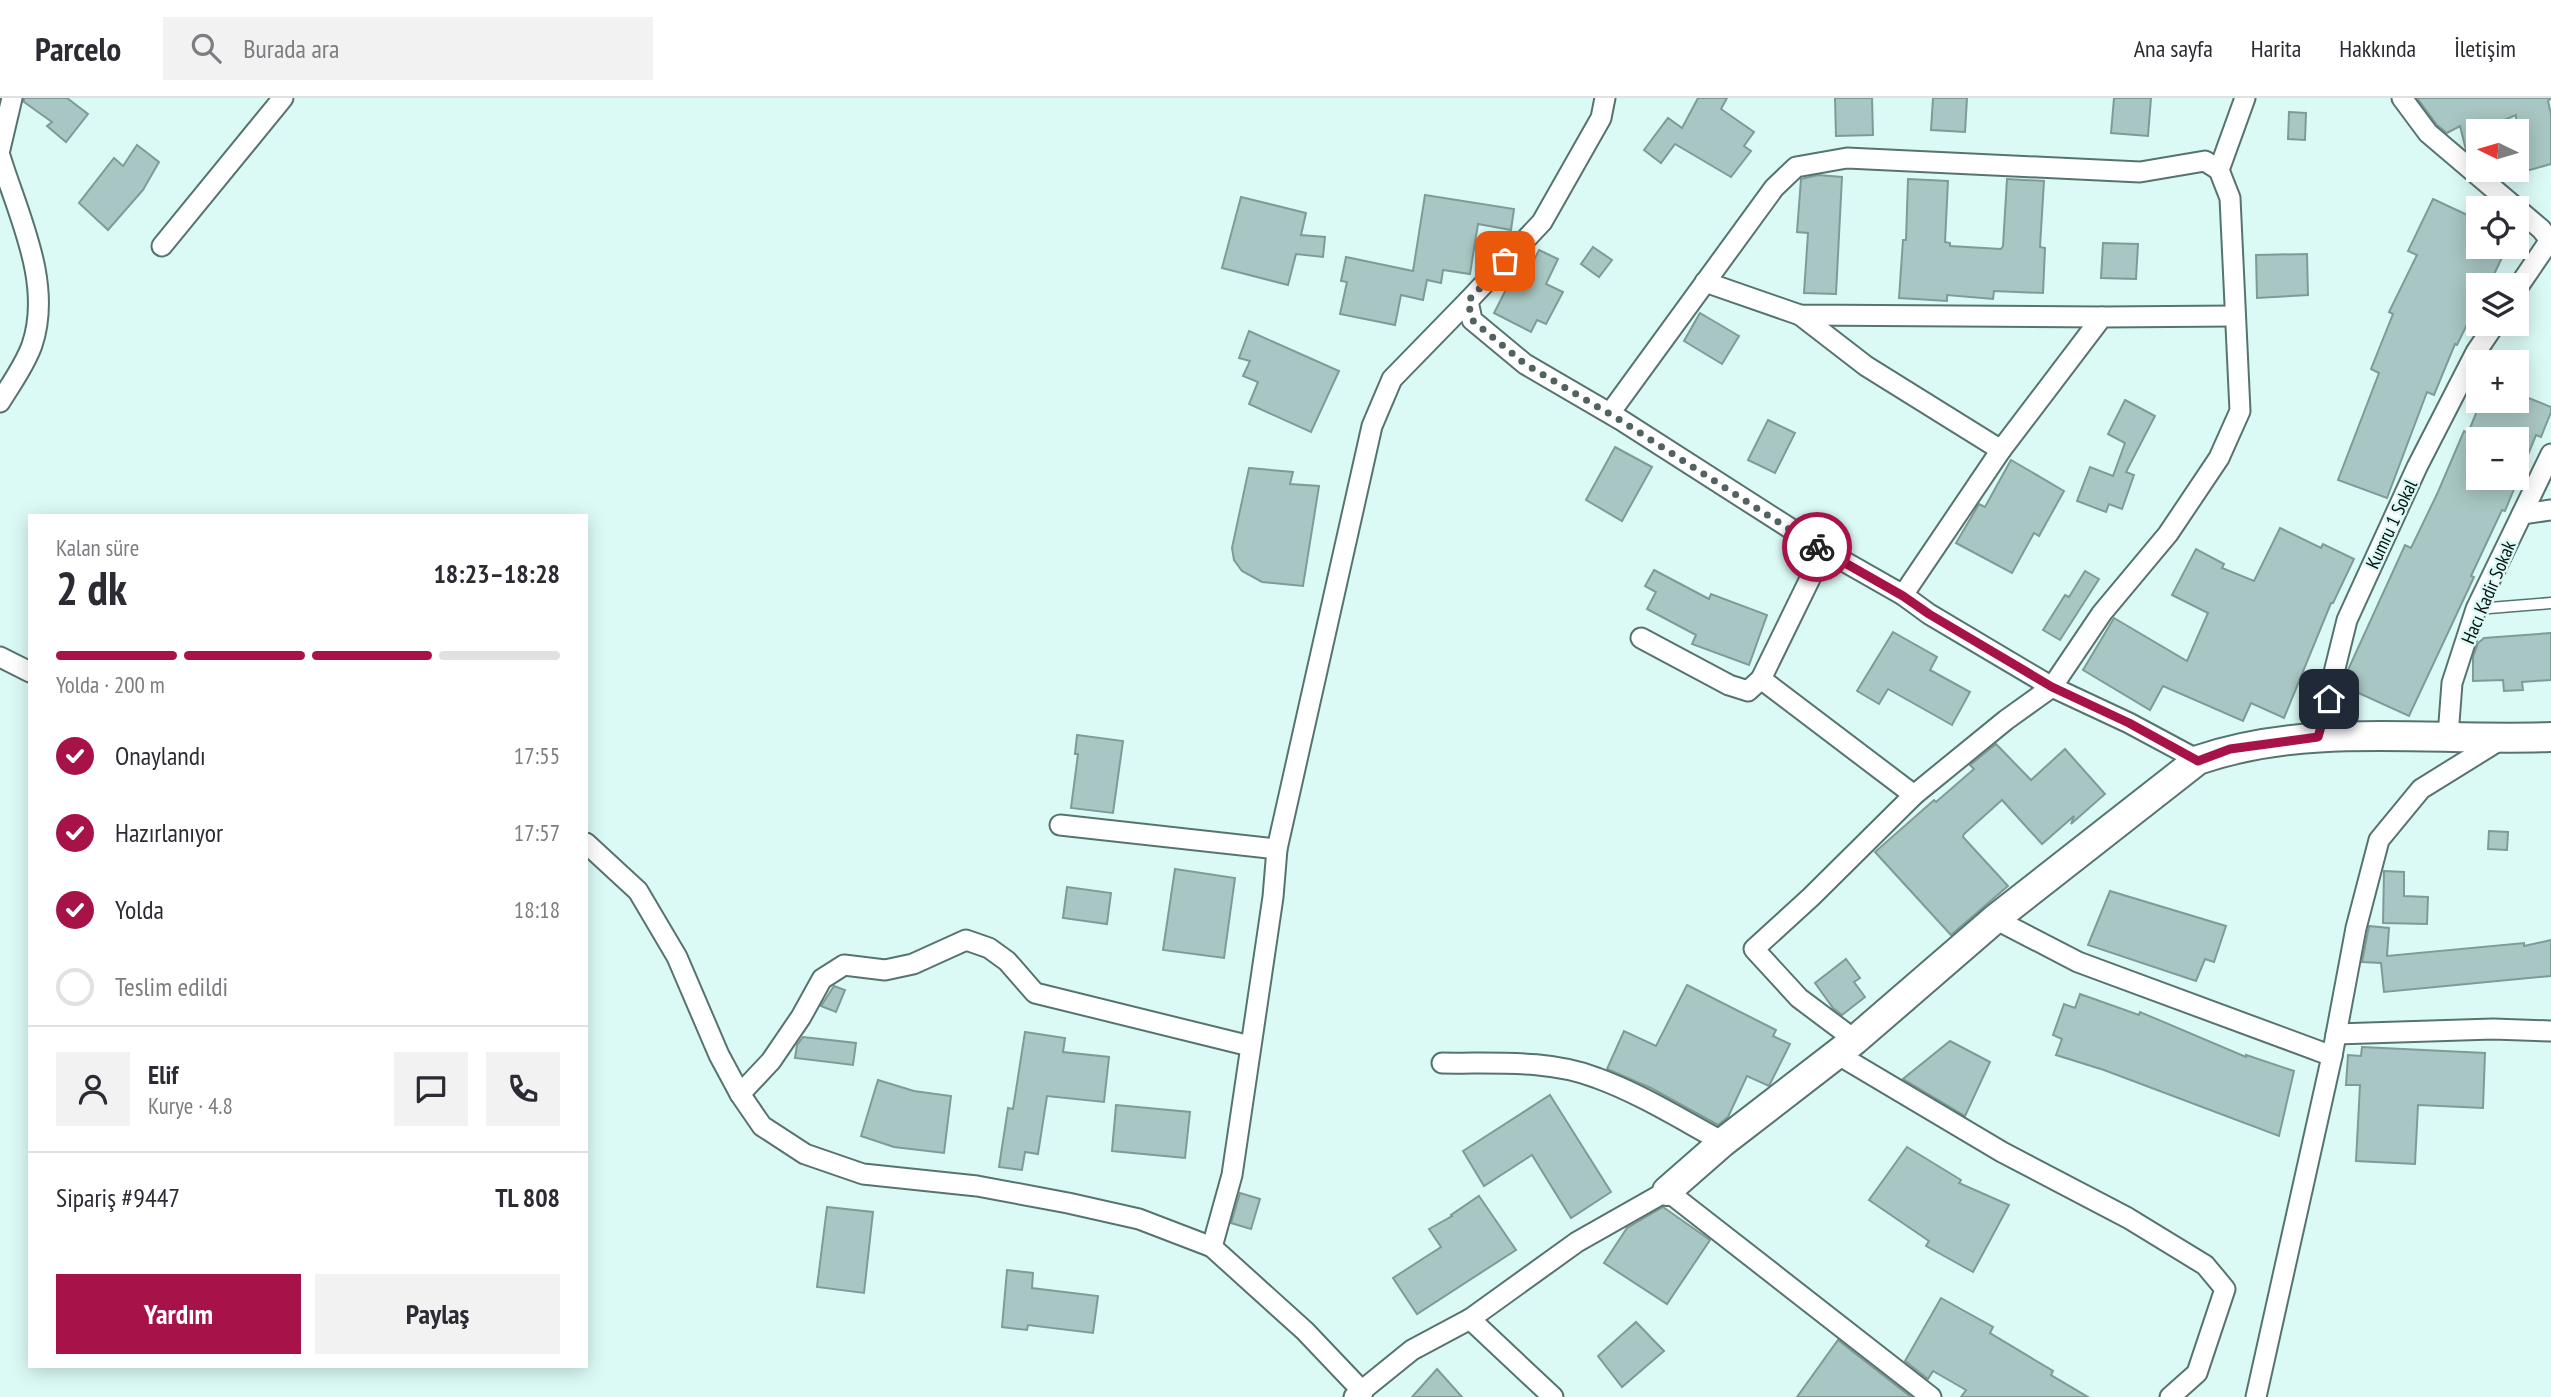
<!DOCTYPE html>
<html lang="tr">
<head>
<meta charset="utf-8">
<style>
	:root { --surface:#fff; --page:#f2f2f3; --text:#2b2b33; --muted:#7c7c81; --line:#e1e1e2; --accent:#a71349 }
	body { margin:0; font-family:"PT Sans Narrow",sans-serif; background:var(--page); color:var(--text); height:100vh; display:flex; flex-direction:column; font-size:26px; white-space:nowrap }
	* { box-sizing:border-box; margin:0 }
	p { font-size:23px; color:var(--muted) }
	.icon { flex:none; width:38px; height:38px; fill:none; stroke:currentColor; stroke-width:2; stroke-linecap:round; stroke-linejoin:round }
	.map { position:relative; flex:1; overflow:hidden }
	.drawer { position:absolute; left:28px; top:416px; width:560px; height:854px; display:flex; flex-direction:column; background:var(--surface); border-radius:0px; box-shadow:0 4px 18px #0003 }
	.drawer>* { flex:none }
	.needle { width:46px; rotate:275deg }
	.tools { position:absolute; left:2466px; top:21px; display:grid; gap:14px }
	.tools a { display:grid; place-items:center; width:63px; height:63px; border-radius:0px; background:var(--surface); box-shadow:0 4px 18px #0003; font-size:35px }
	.pin { position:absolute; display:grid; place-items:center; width:60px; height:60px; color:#fff; margin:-30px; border-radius:14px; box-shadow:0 4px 10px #0006 }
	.courier { position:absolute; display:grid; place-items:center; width:70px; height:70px; margin:-35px; border:5px solid #a71349; border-radius:50%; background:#fff; color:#222; box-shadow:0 2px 9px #0007 }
	.head em { font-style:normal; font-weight:800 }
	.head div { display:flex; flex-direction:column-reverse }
	.head { display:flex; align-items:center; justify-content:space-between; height:119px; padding:0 28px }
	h1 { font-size:46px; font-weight:800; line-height:52px }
	.bar { display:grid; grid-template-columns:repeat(4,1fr); gap:10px 7px; align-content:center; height:84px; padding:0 28px }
	.bar i { height:9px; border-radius:5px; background:var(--line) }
	.bar .on { background:var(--accent) }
	.bar p { grid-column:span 4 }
	.line { display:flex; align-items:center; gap:18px; padding:0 28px; border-top:2px solid var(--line) }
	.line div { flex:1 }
	.round { display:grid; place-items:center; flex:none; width:74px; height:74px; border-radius:0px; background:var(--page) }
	ol { padding:0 28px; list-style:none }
	li { display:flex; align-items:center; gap:21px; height:77px }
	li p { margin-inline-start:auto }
	li .icon { padding:7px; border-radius:50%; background:var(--accent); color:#fff; stroke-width:4 }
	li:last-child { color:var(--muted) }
	li i { width:38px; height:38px; border:4px solid var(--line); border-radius:50% }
	.button { display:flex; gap:14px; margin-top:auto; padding:14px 28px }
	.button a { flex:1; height:80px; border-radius:0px; background:var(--accent); color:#fff; font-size:28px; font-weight:800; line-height:80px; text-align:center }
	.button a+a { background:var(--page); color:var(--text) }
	header { display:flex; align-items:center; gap:42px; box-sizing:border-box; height:98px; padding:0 35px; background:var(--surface); border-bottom:2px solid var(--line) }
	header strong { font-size:33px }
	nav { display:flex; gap:38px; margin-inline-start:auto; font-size:24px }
	.search { width:490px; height:63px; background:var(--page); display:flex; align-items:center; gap:18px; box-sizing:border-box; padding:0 24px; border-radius:0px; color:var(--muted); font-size:26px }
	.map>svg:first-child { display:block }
</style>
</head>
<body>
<header>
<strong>Parcelo</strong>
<div class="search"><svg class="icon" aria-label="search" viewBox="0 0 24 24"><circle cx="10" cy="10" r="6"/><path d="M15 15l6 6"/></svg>Burada ara</div>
<nav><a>Ana sayfa</a><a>Harita</a><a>Hakkında</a><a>İletişim</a></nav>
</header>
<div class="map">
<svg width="2551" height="1299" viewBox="0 0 2551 1299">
	<rect width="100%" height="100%" fill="#dbfaf6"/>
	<!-- building -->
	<g fill="#a8c6c3" stroke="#7f9b98" stroke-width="2" fill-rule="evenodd">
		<polygon points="24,0 67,0 88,16 66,44 47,28 52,24 24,4"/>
		<polygon points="1698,0 1727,0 1721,11 1754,34 1744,48 1751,53 1731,79 1675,46 1661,65 1644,52 1668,20 1682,30"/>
		<polygon points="1835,0 1872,0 1873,37 1836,38"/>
		<polygon points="1933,0 1967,0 1965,34 1931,32"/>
		<polygon points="2114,0 2151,0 2148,38 2111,35"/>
		<polygon points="2417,0 2551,0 2548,3 2551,16 2551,66 2516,76 2516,17 2478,33 2478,61 2466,52 2460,28 2447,35 2437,27"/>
		<polygon points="2289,14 2306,15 2305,42 2288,41"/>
		<polygon points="137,47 159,64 143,92 108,132 79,105 114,60 123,68"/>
		<polygon points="1818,77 1842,79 1836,196 1804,195 1808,135 1797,134 1801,81"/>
		<polygon points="1908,81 1948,83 1945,144 1950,145 1950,148 2001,151 2003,148 2007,81 2044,83 2040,149 2045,150 2043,195 1994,193 1993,201 1947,197 1947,203 1899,200 1903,142 1906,142"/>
		<polygon points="1425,97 1514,111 1511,132 1478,126 1470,176 1443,172 1441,185 1427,182 1423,202 1401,197 1395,227 1340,216 1347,184 1341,183 1346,159 1413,173"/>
		<polygon points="1241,99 1306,115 1301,137 1325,139 1323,159 1296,156 1288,187 1222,170"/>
		<polygon points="2433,101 2478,122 2478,149 2507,149 2489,187 2478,187 2478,204 2457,247 2455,246 2434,297 2427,294 2387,400 2338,382 2379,275 2371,271 2393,216 2389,214 2417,157 2408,153"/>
		<polygon points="2103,145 2138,146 2136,181 2101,180"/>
		<polygon points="1593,149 1612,162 1599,179 1581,166"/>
		<polygon points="1539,152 1558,161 1546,186 1563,194 1546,226 1537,222 1531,234 1494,215 1517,170 1527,176"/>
		<polygon points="2307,156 2308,197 2257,200 2256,157"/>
		<polygon points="1700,215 1739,238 1722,266 1684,243"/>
		<polygon points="1249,233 1339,273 1311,334 1249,306 1258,284 1243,278 1250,263 1239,260"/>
		<path d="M 2516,295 L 2551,309 L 2551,314 L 2541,339 L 2536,337 L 2505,413 L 2502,412 L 2471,478 L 2474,479 L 2409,618 L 2343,588 L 2347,574 L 2405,447 L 2411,450 L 2438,394 L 2464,333 L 2468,335 L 2481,303 L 2516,303 ZM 2478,341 L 2516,341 L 2516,380 L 2478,380 Z"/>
		<polygon points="2125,302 2155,318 2126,374 2134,377 2122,411 2109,406 2106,414 2077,403 2090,369 2113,378 2125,345 2108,336"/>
		<polygon points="1768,322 1795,335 1775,375 1748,362"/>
		<polygon points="1615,349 1652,369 1622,423 1586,402"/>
		<polygon points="2011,362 2064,393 2039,438 2034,435 2012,475 1956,445 1979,406 1985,409"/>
		<polygon points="1249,370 1293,374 1290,386 1319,388 1303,488 1262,484 1242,473 1234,462 1232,450"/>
		<polygon points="2280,430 2321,450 2323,446 2354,461 2333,505 2331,505 2284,620 2251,605 2243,623 2163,588 2150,612 2083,572 2114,520 2187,563 2208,515 2172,497 2196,451 2224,466 2222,470 2254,483"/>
		<polygon points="1654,472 1709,501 1711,496 1767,517 1749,567 1692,546 1696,537 1647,511 1656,494 1645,488"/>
		<polygon points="2085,473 2099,481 2060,542 2043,532 2065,497 2069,499"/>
		<polygon points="1893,534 1937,559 1930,572 1970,594 1952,627 1888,591 1879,606 1857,593"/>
		<polygon points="2551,535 2551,582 2522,584 2523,592 2504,593 2503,582 2473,583 2473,559 2478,545 2484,540"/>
		<polygon points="1077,637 1123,643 1113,715 1071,710 1078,656 1075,656"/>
		<polygon points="1996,646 2031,682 2065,651 2105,696 2071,726 2074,718 2042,746 2002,702 1964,736 1963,739 2008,788 1951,837 1875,754 1934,702 1936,704 1974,671 1970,667"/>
		<polygon points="2489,733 2508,734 2507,752 2488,751"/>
		<polygon points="1175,771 1235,780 1224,860 1163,852"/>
		<polygon points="2384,773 2404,774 2404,798 2428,799 2427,826 2383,825"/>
		<polygon points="1067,789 1111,795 1107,826 1063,820"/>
		<polygon points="2110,793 2226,828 2214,864 2205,861 2196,883 2088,847"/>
		<polygon points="2369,828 2389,830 2387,858 2524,845 2524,848 2551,842 2551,878 2384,894 2381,865 2362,864"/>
		<polygon points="1846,861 1860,880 1854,884 1865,899 1842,917 1833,910 1815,885"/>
		<polygon points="1687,887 1776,932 1773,938 1790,946 1769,988 1747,978 1728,1019 1718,1027 1651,990 1607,971 1624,933 1656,948"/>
		<polygon points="834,888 845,892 836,914 821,908"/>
		<polygon points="2080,896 2139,917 2140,914 2246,959 2246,957 2294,973 2279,1038 2104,972 2056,957 2062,941 2053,937 2064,906 2075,910"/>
		<polygon points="1025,934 1065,940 1063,954 1109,959 1104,1004 1047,998 1038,1056 1025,1054 1022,1072 999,1069 1008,1010 1013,1011"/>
		<polygon points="803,939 856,945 853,967 795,960 797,947"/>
		<polygon points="1950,943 1990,964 1965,1018 1903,981"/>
		<polygon points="2362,949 2485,955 2483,1010 2418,1007 2415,1066 2356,1063 2360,987 2346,987 2348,957 2361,958"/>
		<polygon points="878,982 914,993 951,998 944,1055 894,1049 861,1038"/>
		<polygon points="1550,997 1611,1094 1571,1120 1532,1057 1484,1088 1463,1053"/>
		<polygon points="1116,1007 1190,1014 1185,1060 1112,1053"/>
		<polygon points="1907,1049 1961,1082 1959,1085 2009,1107 1973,1174 1926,1148 1929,1143 1869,1102"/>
		<polygon points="1240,1095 1260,1101 1251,1131 1231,1125"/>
		<polygon points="1479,1098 1516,1152 1417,1216 1393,1180 1441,1149 1429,1131 1452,1118 1451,1117"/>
		<polygon points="827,1109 873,1114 864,1195 817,1189"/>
		<polygon points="1663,1109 1710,1142 1667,1206 1604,1165 1627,1130"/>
		<polygon points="1007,1172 1033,1175 1032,1190 1098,1198 1093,1235 1028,1227 1027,1232 1002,1229"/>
		<polygon points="1941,1200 1993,1229 1990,1235 2053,1273 2051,1277 2088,1299 1961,1299 1966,1292 1933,1273 1928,1281 1905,1263"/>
		<polygon points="1636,1224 1664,1253 1622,1289 1598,1258"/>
		<polygon points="1838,1242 1911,1299 1797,1299"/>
		<polygon points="1437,1271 1462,1299 1412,1299"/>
	</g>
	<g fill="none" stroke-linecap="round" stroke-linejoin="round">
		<defs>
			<polyline id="lane" points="2477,511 2551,505"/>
			<g id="street">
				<polyline points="1605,0 1601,20 1542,124 1468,203 1472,222 1525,266 1621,322 1824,452 1903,497 1929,516 2052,589 2129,625 2198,662"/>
				<polyline points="2402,0 2428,35 2541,131 2550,142"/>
				<polyline points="0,51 12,0"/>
				<path d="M 0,58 C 18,117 53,185 32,247 C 25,267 11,286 0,304"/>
				<polyline points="2219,72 2245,0"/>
				<polyline points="162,148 283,0"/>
				<polyline points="1705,184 1800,217 2102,219"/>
				<polyline points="2516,192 2550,142"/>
				<polyline points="1800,217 1866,268 2001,352"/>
				<polyline points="1610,315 1774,90 1796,69 1847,60 2140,74 2205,63 2219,72 2230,100 2240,313 2219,360 2168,436 2102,515 2052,589 2006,622 1914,697 1811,799 1754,851 1799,900 1855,942"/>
				<polyline points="2522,416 2551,412"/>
				<polyline points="1903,497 2001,352 2102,219 2235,218"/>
				<polyline points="1641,540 1729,587 1748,593 1761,581 1824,452"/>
				<polyline points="0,559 30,574"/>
				<polyline points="1761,581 1914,697"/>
				<polyline points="2448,638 2452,585 2476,511 2551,356"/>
				<polyline points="2318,639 2347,522 2417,369 2476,254 2495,226"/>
				<polyline points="1060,727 1277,751"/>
				<polyline points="586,745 638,793 677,859 719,957 740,996 762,1028 805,1056 863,1076 977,1088 1068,1105 1139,1121 1212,1149 1305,1233 1363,1294"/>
				<polyline points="1995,821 2078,864 2332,958"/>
				<polyline points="2336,936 2493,931 2551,933"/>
				<polyline points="1837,956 2002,1054 2128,1120 2205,1167 2225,1191 2197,1275 2170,1299"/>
				<path d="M 1442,965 C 1493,966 1549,961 1597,980 C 1641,996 1682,1022 1723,1044"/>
				<polyline points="740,996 771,963 801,919 822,881 844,867 885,872 913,866 966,842 989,850 1007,863 1035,895 1250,948"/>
				<polyline points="1212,1149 1232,1077 1273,799 1277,751 1372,328 1392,281 1468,203"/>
				<polyline points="1470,1221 1553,1299"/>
				<polyline points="1354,1299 1412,1252 1470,1221 1577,1144 1667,1093 1931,1299"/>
				<polyline points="2256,1299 2332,958 2356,830 2379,742 2421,691 2500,642"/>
			</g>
			<path id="secondary" d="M 1667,1093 L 1723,1044 L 1855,942 L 1995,821 L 2198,662 C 2311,623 2434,644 2551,639"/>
		</defs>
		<!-- lane casing -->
		<use href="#lane" stroke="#577370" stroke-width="13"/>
		<!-- street casing -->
		<use href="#street" stroke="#577370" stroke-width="23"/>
		<!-- secondary casing -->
		<use href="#secondary" stroke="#577370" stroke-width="32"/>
		<!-- lane -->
		<use href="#lane" stroke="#fff" stroke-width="10"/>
		<!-- street -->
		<use href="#street" stroke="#fff" stroke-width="19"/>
		<!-- secondary -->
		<use href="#secondary" stroke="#fff" stroke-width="28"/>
	</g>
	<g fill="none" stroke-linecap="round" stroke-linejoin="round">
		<!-- done -->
		<polyline stroke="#516260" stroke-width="7" stroke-dasharray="0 12.6" points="1505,163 1468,203 1472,222 1525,266 1620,322 1817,449"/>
		<!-- route -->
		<polyline stroke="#a71349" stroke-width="9" points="1817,449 1903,498 1929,516 2052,589 2129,625 2198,663 2230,651 2318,639 2329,601"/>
	</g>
	<g text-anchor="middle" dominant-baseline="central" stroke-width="5" stroke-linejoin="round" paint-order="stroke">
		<!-- street labels -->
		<g font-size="19" fill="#06100f" stroke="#dbfaf6">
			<text transform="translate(2391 426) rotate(-65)">Kumru 1 Sokal</text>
			<text transform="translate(2488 494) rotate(-67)">Hacı Kadir Sokak</text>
		</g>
	</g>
</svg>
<div class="tools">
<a><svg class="needle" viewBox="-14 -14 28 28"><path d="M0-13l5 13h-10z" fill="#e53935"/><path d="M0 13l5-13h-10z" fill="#7c7c81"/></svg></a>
<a><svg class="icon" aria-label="locate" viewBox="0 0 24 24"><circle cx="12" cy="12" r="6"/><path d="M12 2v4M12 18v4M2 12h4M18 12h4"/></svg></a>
<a><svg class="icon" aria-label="layers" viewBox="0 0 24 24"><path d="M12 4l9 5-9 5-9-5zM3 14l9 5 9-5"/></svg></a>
<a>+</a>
<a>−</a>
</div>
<div class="pin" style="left:1505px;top:163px;background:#ea580c"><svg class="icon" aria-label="bag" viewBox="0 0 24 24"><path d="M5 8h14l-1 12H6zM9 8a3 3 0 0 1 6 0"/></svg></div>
<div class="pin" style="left:2329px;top:601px;background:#1f2937"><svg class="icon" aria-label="home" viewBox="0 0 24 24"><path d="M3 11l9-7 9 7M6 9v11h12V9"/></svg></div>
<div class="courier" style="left:1817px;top:449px"><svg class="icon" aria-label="bike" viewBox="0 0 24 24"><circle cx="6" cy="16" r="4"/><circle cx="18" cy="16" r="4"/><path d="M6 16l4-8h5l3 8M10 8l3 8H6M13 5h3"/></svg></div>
<section class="drawer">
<div class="head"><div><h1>2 dk</h1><p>Kalan süre</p></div><em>18:23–18:28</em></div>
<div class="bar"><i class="on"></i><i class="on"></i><i class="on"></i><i></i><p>Yolda · 200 m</p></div>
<ol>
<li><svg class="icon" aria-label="check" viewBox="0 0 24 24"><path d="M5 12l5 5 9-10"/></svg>Onaylandı<p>17:55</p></li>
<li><svg class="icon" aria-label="check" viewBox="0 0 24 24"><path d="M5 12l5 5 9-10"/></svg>Hazırlanıyor<p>17:57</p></li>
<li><svg class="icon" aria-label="check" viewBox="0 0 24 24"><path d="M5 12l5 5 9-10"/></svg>Yolda<p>18:18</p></li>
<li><i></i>Teslim edildi</li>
</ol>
<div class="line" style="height:126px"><a class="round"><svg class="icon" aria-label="person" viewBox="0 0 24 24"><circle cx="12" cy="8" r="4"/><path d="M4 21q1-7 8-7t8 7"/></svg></a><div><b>Elif</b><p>Kurye · 4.8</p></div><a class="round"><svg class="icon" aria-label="chat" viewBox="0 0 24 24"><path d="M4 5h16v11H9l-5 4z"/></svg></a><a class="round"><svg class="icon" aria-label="phone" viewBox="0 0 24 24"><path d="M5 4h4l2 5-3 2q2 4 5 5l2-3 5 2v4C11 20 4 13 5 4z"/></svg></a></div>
<div class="line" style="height:91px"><div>Sipariş #9447</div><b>TL 808</b></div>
<div class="button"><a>Yardım</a><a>Paylaş</a></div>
</section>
</div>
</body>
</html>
